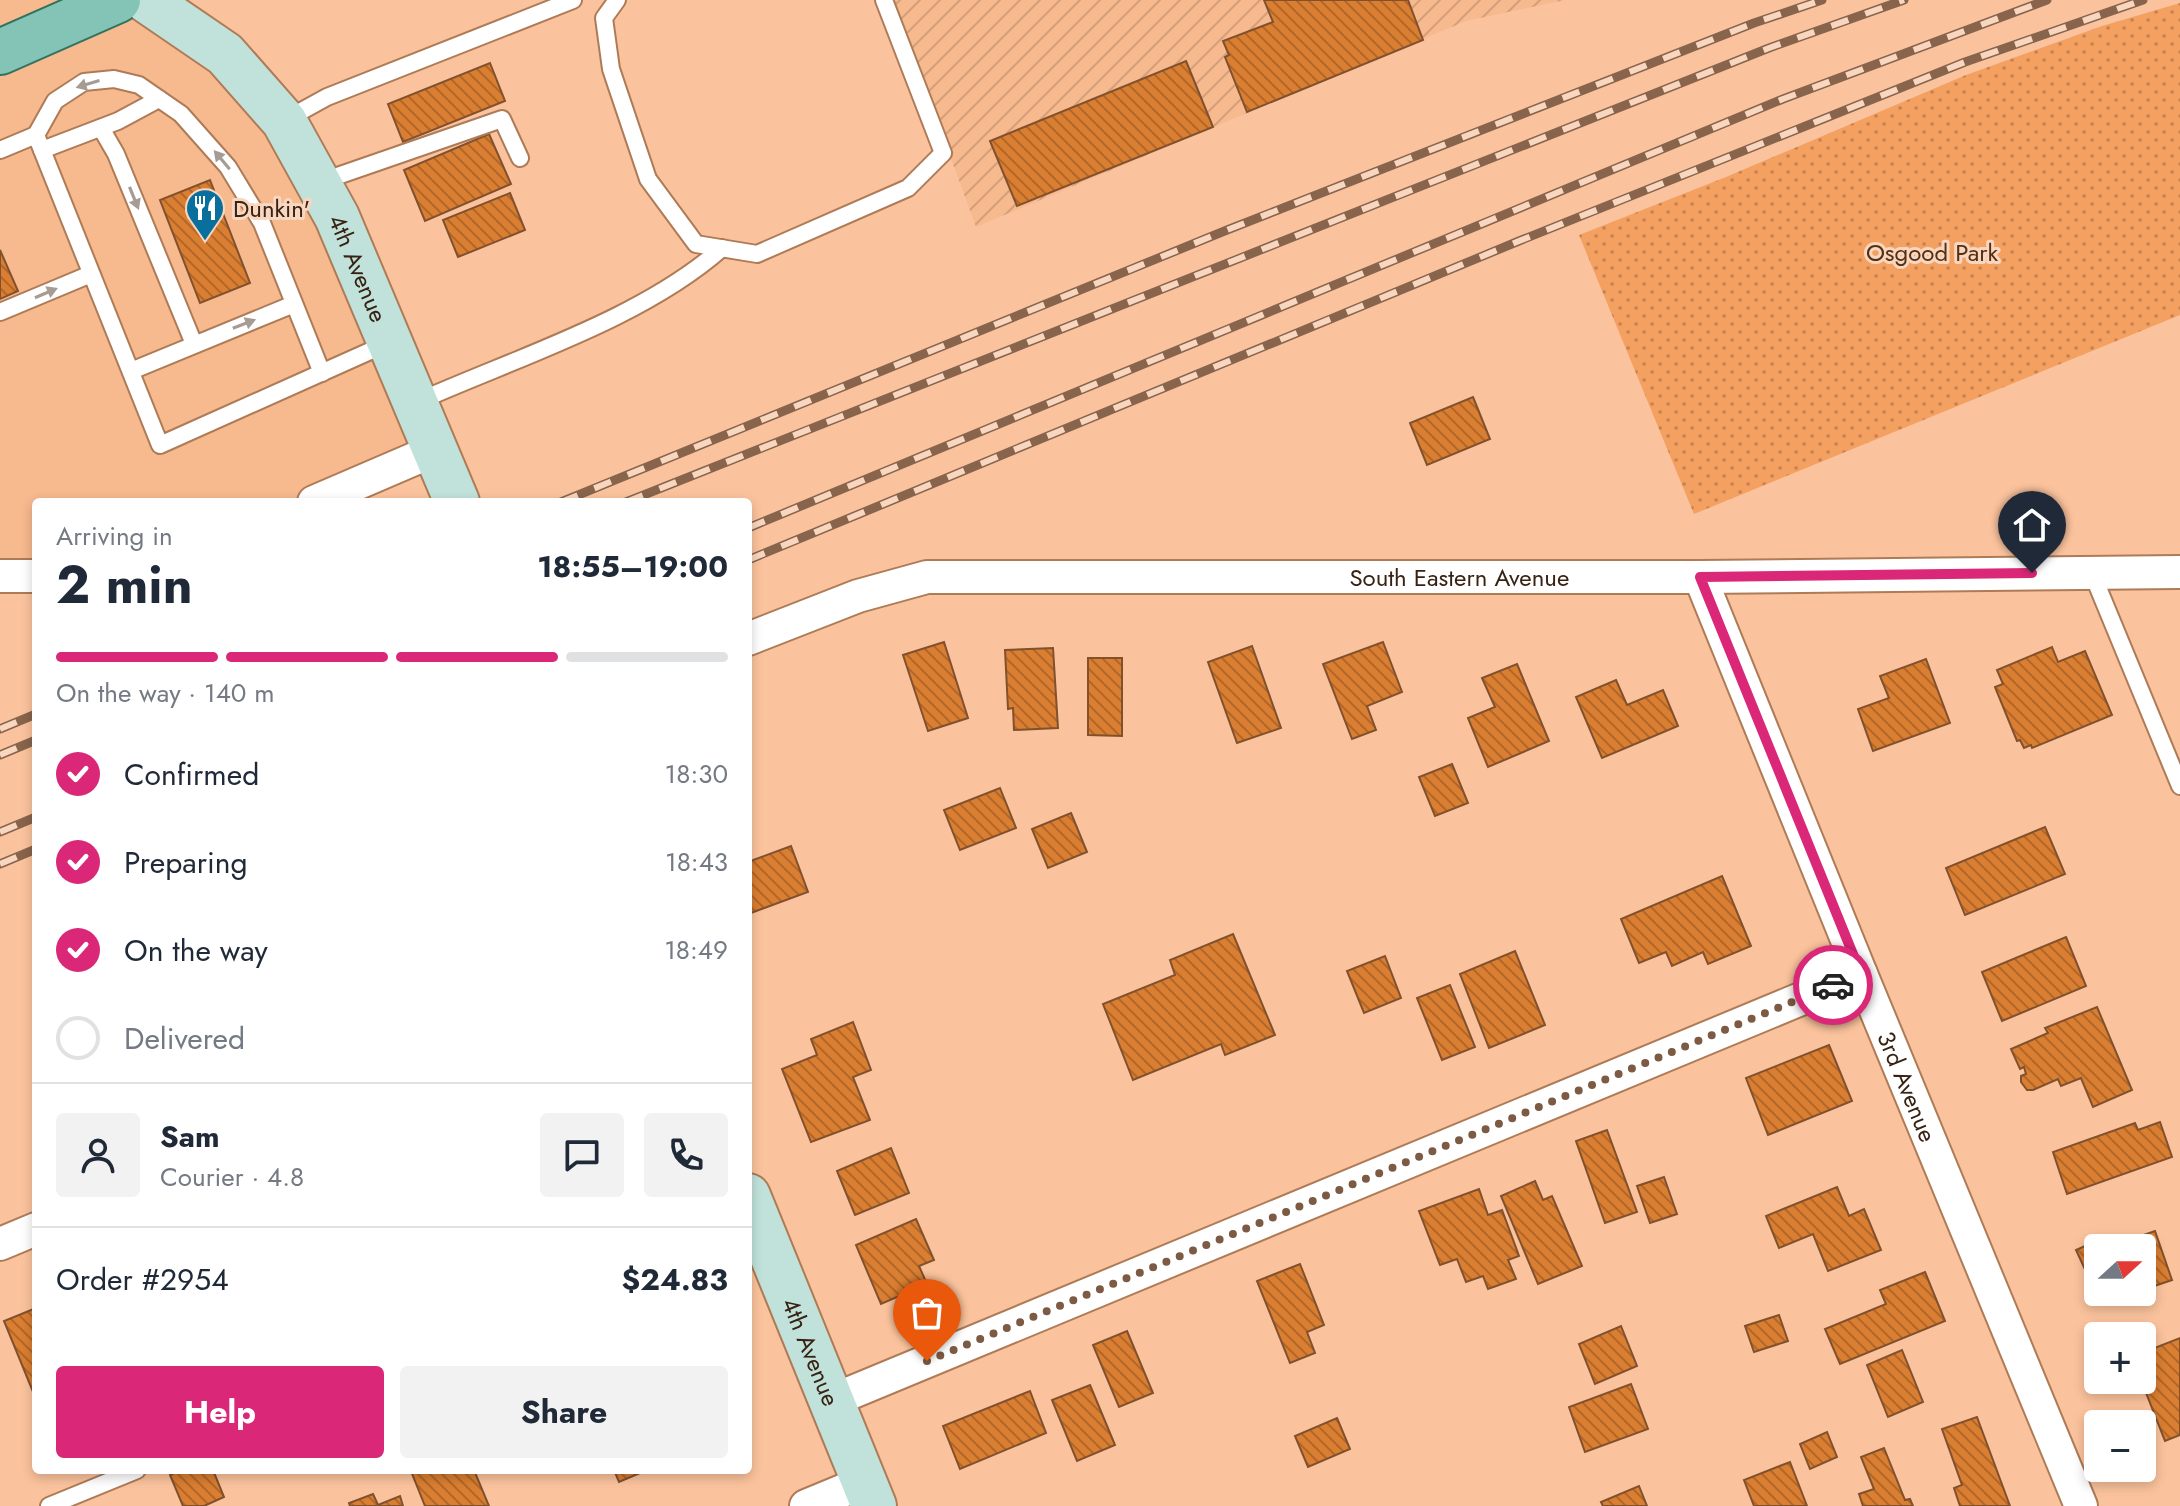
<!DOCTYPE html>
<html lang="en">
<head>
<meta charset="utf-8">
<style>
	:root { --surface:#fff; --page:#f2f2f3; --text:#1f2937; --muted:#747a83; --line:#e0e1e3; --accent:#db2777 }
	body { margin:0; font-family:Jost,sans-serif; background:var(--page); color:var(--text); height:100vh; display:flex; flex-direction:column; font-size:30px; white-space:nowrap }
	* { box-sizing:border-box; margin:0 }
	p { font-size:26px; color:var(--muted) }
	.icon { flex:none; width:44px; height:44px; fill:none; stroke:currentColor; stroke-width:2; stroke-linecap:round; stroke-linejoin:round }
	.map { position:relative; flex:1; overflow:hidden }
	.drawer { position:absolute; left:32px; top:498px; width:720px; height:976px; display:flex; flex-direction:column; background:var(--surface); border-radius:8px; box-shadow:0 4px 12px #0003 }
	.drawer>* { flex:none }
	.needle { width:52px; rotate:69deg }
	.buttons { position:absolute; left:2084px; top:1234px; display:grid; gap:16px }
	.buttons a { display:grid; place-items:center; width:72px; height:72px; border-radius:8px; background:var(--surface); box-shadow:0 4px 12px #0003; font-size:40px }
	.pin { position:absolute; display:grid; place-items:center; width:68px; height:68px; color:#fff; margin:-82px -34px; border-radius:50% 50% 50% 0; rotate:-45deg; box-shadow:0 0 8px #0007 }
	.pin .icon { rotate:45deg }
	.courier { position:absolute; display:grid; place-items:center; width:80px; height:80px; margin:-40px; border:6px solid #db2777; border-radius:50%; background:#fff; color:#222; box-shadow:0 2px 10px #0007 }
	.head em { font-style:normal; font-weight:700 }
	.head div { display:flex; flex-direction:column-reverse }
	.head { display:flex; align-items:center; justify-content:space-between; height:136px; padding:0 24px }
	h1 { font-size:52px; font-weight:700; line-height:60px }
	.bar { display:grid; grid-template-columns:repeat(4,1fr); gap:12px 8px; align-content:center; height:96px; padding:0 24px }
	.bar i { height:10px; border-radius:6px; background:var(--line) }
	.bar .selected { background:var(--accent) }
	.bar p { grid-column:span 4 }
	.line { display:flex; align-items:center; gap:20px; padding:0 24px; border-top:2px solid var(--line) }
	.line div { flex:1 }
	.round { display:grid; place-items:center; flex:none; width:84px; height:84px; border-radius:8px; background:var(--page) }
	ol { padding:0 24px; list-style:none }
	li { display:flex; align-items:center; gap:24px; height:88px }
	li p { margin-inline-start:auto }
	li .icon { padding:8px; border-radius:50%; background:var(--accent); color:#fff; stroke-width:4 }
	li:last-child { color:var(--muted) }
	li i { width:44px; height:44px; border:4px solid var(--line); border-radius:50% }
	.primary-button { display:flex; gap:16px; margin-top:auto; padding:16px 24px }
	.primary-button a { flex:1; height:92px; border-radius:8px; background:var(--accent); color:#fff; font-size:32px; font-weight:700; line-height:92px; text-align:center }
	.primary-button a+a { background:var(--page); color:var(--text) }
	.map>svg:first-child { display:block }
</style>
</head>
<body>
<div class="map">
<svg width="2180" height="1506" viewBox="0 0 2180 1506">
	<defs>
		<pattern id="industrial-furrows" width="10" height="10" patternUnits="userSpaceOnUse" patternTransform="scale(2)"><rect width="10" height="10" fill="#f7b98e"/><path d="M-1 1l2-2M0 10L10 0M9 11l2-2" fill="none" stroke="#d49f7a"/></pattern>
		<pattern id="park-dots" width="8" height="8" patternUnits="userSpaceOnUse" patternTransform="scale(2)"><rect width="8" height="8" fill="#f4a061"/><path d="M2 2h.1M6 6h.1" fill="none" stroke="#c6824f" stroke-width="1.8" stroke-linecap="round"/></pattern>
		<pattern id="building-back-hatch" width="6" height="6" patternUnits="userSpaceOnUse" patternTransform="scale(2)"><rect width="6" height="6" fill="#da7e31"/><path d="M-1 5l2 2M0 0l6 6M5-1l2 2" fill="none" stroke="#b26728"/></pattern>
	</defs>
	<rect width="100%" height="100%" fill="#fbc39d"/>
	<!-- built -->
	<polygon fill="#f7b98e" points="0,0 153,0 230,50 441,442 301,502 36,502 36,563 0,564"/>
	<!-- industrial -->
	<polygon fill="url(#industrial-furrows)" points="893,0 1565,0 1466,21 976,227"/>
	<!-- park -->
	<polygon fill="url(#park-dots)" points="2180,3 2180,315 1694,514 1579,235 1726,177 1966,75 2102,26"/>
	<!-- building -->
	<g fill="url(#building-back-hatch)" stroke="#81512e" stroke-width="2">
		<polygon points="1264,0 1408,0 1423,40 1247,112 1225,57 1229,55 1223,41 1273,22"/>
		<polygon points="1186,61 1213,127 1017,206 990,141"/>
		<polygon points="490,63 505,101 403,142 388,104"/>
		<polygon points="489,134 511,184 425,221 404,170"/>
		<polygon points="210,180 250,283 200,303 160,200"/>
		<polygon points="510,193 525,230 458,257 443,220"/>
		<polygon points="0,250 18,291 0,299"/>
		<polygon points="1473,397 1490,439 1427,465 1410,423"/>
		<polygon points="944,642 968,718 928,731 903,655"/>
		<polygon points="1383,642 1402,692 1367,706 1376,730 1352,739 1323,664"/>
		<polygon points="1252,646 1281,728 1237,743 1208,662"/>
		<polygon points="2052,647 2058,662 2085,651 2112,715 2032,748 2031,745 2024,748 2020,740 2017,741 1995,687 2003,684 1997,670"/>
		<polygon points="1053,648 1058,728 1014,730 1013,708 1008,709 1005,650"/>
		<polygon points="1088,658 1122,658 1122,736 1088,735"/>
		<polygon points="1926,659 1950,723 1873,751 1858,709 1889,698 1880,676"/>
		<polygon points="1517,664 1549,741 1488,767 1468,718 1495,707 1482,678"/>
		<polygon points="1616,680 1627,705 1663,690 1678,726 1602,758 1576,697"/>
		<polygon points="1452,764 1468,803 1435,816 1419,777"/>
		<polygon points="1000,788 1016,828 960,850 944,810"/>
		<polygon points="1071,813 1087,852 1048,868 1032,829"/>
		<polygon points="2045,827 2065,874 1965,915 1946,868"/>
		<polygon points="791,846 808,892 748,914 748,862"/>
		<polygon points="1722,876 1751,946 1708,964 1703,952 1672,966 1666,952 1639,963 1621,919"/>
		<polygon points="1233,934 1275,1035 1225,1055 1221,1044 1133,1080 1103,1004 1175,975 1170,960"/>
		<polygon points="2066,937 2086,986 2002,1021 1982,972"/>
		<polygon points="1515,951 1545,1025 1489,1048 1460,974"/>
		<polygon points="1385,956 1401,998 1364,1013 1347,971"/>
		<polygon points="1450,985 1475,1047 1442,1060 1417,998"/>
		<polygon points="2097,1007 2132,1090 2093,1107 2081,1078 2061,1086 2058,1079 2033,1090 2027,1090 2021,1082 2021,1076 2026,1074 2024,1067 2020,1069 2011,1049 2048,1033 2045,1028"/>
		<polygon points="853,1022 871,1070 853,1077 870,1120 811,1142 782,1069 817,1055 811,1039"/>
		<polygon points="1829,1045 1852,1101 1768,1135 1746,1078"/>
		<polygon points="2160,1122 2172,1157 2067,1194 2053,1152 2135,1123 2138,1130"/>
		<polygon points="1607,1130 1637,1212 1605,1223 1576,1141"/>
		<polygon points="891,1148 909,1193 855,1215 837,1171"/>
		<polygon points="1664,1177 1677,1214 1650,1223 1637,1186"/>
		<polygon points="1535,1181 1543,1200 1552,1196 1582,1266 1538,1284 1501,1196"/>
		<polygon points="1837,1187 1849,1216 1864,1209 1881,1250 1828,1271 1813,1234 1779,1248 1766,1216"/>
		<polygon points="1479,1189 1488,1215 1502,1210 1519,1256 1508,1260 1516,1279 1488,1289 1483,1276 1466,1282 1457,1259 1440,1265 1419,1211"/>
		<polygon points="916,1219 934,1260 919,1266 927,1284 881,1304 856,1245"/>
		<polygon points="2155,1231 2172,1280 2142,1290 2142,1248 2113,1248 2112,1246"/>
		<polygon points="2105,1237 2110,1248 2098,1248 2098,1274 2089,1278 2076,1250"/>
		<polygon points="1300,1264 1324,1325 1307,1332 1315,1353 1290,1363 1257,1281"/>
		<polygon points="1925,1272 1945,1321 1840,1364 1825,1329 1886,1304 1880,1290"/>
		<polygon points="2109,1292 2137,1292 2112,1301"/>
		<polygon points="36,1308 36,1399 4,1321"/>
		<polygon points="1779,1315 1788,1341 1754,1352 1745,1326"/>
		<polygon points="1621,1326 1637,1366 1595,1384 1579,1344"/>
		<polygon points="1127,1331 1153,1393 1119,1407 1093,1345"/>
		<polygon points="2180,1338 2180,1435 2165,1441 2141,1380 2142,1353"/>
		<polygon points="1902,1350 1923,1402 1888,1417 1867,1365"/>
		<polygon points="1631,1384 1648,1429 1585,1452 1569,1407"/>
		<polygon points="1090,1385 1115,1445 1077,1461 1052,1400"/>
		<polygon points="1030,1391 1046,1433 960,1469 943,1426"/>
		<polygon points="1977,1417 2010,1506 1960,1506 1954,1488 1962,1485 1942,1429"/>
		<polygon points="1337,1418 1350,1449 1308,1467 1295,1436"/>
		<polygon points="1827,1432 1837,1457 1810,1469 1800,1444"/>
		<polygon points="1884,1448 1905,1500 1910,1499 1913,1506 1863,1506 1859,1494 1874,1489 1861,1457"/>
		<polygon points="1790,1462 1807,1506 1754,1506 1744,1480"/>
		<polygon points="181,1470 213,1470 224,1497 204,1506 183,1506 170,1475"/>
		<polygon points="414,1470 474,1470 489,1506 425,1506 411,1471"/>
		<polygon points="614,1470 647,1470 619,1482"/>
		<polygon points="1639,1486 1647,1506 1603,1506 1601,1502"/>
		<polygon points="373,1494 378,1505 400,1496 403,1506 350,1506 349,1503"/>
	</g>
	<g fill="none" stroke-linecap="round" stroke-linejoin="round">
		<defs>
			<g id="lane">
				<polyline points="617,0 604,18 611,69 648,179 696,244 757,254 908,188 943,153 884,0"/>
				<polyline points="287,119 327,97 573,0"/>
				<polyline points="101,128 116,154 194,344"/>
				<polyline points="36,135 55,101 84,82 114,79 139,85 181,114 228,167 262,223 322,373"/>
				<polyline points="0,150 36,135 160,445 388,343"/>
				<polyline points="42,150 118,121 159,99"/>
				<polyline points="320,182 502,119 520,158"/>
				<polyline points="0,312 91,274"/>
				<polyline points="131,371 294,304"/>
				<path d="M 417,402 C 515,358 642,319 722,248"/>
				<polyline points="2092,573 2180,786"/>
				<polyline points="49,1506 137,1470"/>
			</g>
			<g id="street">
				<polyline points="314,502 435,450"/>
				<polyline points="0,576 36,576"/>
				<path id="s1" d="M 1700,577 L 1861,974 L 2081,1506"/>
				<path id="s2" d="M 748,639 L 858,596 L 927,577 L 1700,577 L 2180,572"/>
				<polyline points="0,1244 36,1229"/>
				<polyline points="831,1401 1861,974"/>
				<polyline points="806,1506 864,1482"/>
			</g>
			<g id="secondary">
				<path id="s3" d="M 146,0 L 225,54 L 284,121 L 337,217 L 457,502"/>
				<path id="s4" d="M 748,1196 L 874,1506"/>
			</g>
			<polyline id="primary" points="0,52 118,0"/>
		</defs>
		<!-- lane casing -->
		<use href="#lane" stroke="#ae7b57" stroke-width="20"/>
		<!-- street casing -->
		<use href="#street" stroke="#ae7b57" stroke-width="36"/>
		<!-- secondary casing -->
		<use href="#secondary" stroke="#ae7b57" stroke-width="48"/>
		<!-- primary casing -->
		<use href="#primary" stroke="#33725e" stroke-width="48"/>
		<!-- lane -->
		<use href="#lane" stroke="#fff" stroke-width="16"/>
		<!-- street -->
		<use href="#street" stroke="#fff" stroke-width="32"/>
		<!-- secondary -->
		<use href="#secondary" stroke="#c1e2db" stroke-width="44"/>
		<!-- primary -->
		<use href="#primary" stroke="#83c4b7" stroke-width="44"/>
		<defs>
			<g id="rail">
				<polyline points="561,502 1227,230 1754,23 1822,0"/>
				<polyline points="626,502 1769,48 1904,0"/>
				<polyline points="748,528 1783,99 2047,0"/>
				<polyline points="748,560 1519,241 1965,62 2143,0"/>
				<polyline points="0,729 36,714"/>
				<polyline points="0,755 36,740"/>
				<polyline points="0,832 36,817"/>
				<polyline points="0,864 36,849"/>
			</g>
		</defs>
		<!-- rail casing -->
		<use href="#rail" stroke="#88644c" stroke-width="9"/>
		<!-- rail -->
		<use href="#rail" stroke="#f8d6bf" stroke-width="6" stroke-dasharray="18" stroke-linecap="butt"/>
	</g>
	<!-- one-way arrows -->
	<defs><path id="oneway-solid" d="M-6-.8H1V-3.2L6.5 0L1 3.2V.8H-6Z" transform="scale(2)"/></defs>
	<g fill="#a59c95">
		<use href="#oneway-solid" transform="translate(88 84) rotate(163)"/>
		<use href="#oneway-solid" transform="translate(222 160) rotate(-130)"/>
		<use href="#oneway-solid" transform="translate(134 198) rotate(68)"/>
		<use href="#oneway-solid" transform="translate(46 293) rotate(-23)"/>
		<use href="#oneway-solid" transform="translate(244 324) rotate(-21)"/>
	</g>
	<g fill="none" stroke-linecap="round" stroke-linejoin="round">
		<!-- done -->
		<polyline stroke="#7c5a43" stroke-width="8" stroke-dasharray="0 14.4" points="927,1361 1833,985"/>
		<!-- route -->
		<polyline stroke="#db2777" stroke-width="10" points="1833,985 1861,974 1700,577 2032,573"/>
	</g>
	<!-- icons -->
	<defs>
		<symbol id="restaurant-pin" viewBox="-11 -11 22 30"><path d="M0 17L-7.5 6A9.5 9.5 0 1 1 7.5 6Z" fill="#096f9c" stroke="#f8d6bf"/><path d="M-5-6h1v4h1v-4h1v4h1v-4h1v5L-1.5 .5V6h-2V.5L-5-1ZM5-6V6H3V1.5H1.5Q1.5-4 5-6Z" fill="#fff"/></symbol>
	</defs>
	<g fill-rule="evenodd">
		<use href="#restaurant-pin" x="183" y="186" width="44" height="60"/>
	</g>
	<g text-anchor="middle" dominant-baseline="central" stroke-width="6" stroke-linejoin="round" paint-order="stroke">
		<!-- poi labels -->
		<g font-size="24" fill="#372213" stroke="#f8d6bf" text-anchor="start">
			<text x="233" y="208">Dunkin'</text>
		</g>
		<!-- park labels -->
		<g font-size="24" fill="#552f11" stroke="#f8d6bf">
			<text x="1932" y="252">Osgood Park</text>
		</g>
		<!-- street labels -->
		<g font-size="24" fill="#372213" stroke="#f8d6bf">
			<text stroke="none"><textPath href="#s3" startOffset="350">4th Avenue</textPath></text>
			<text stroke="none"><textPath href="#s2" startOffset="722">South Eastern Avenue</textPath></text>
			<text stroke="none"><textPath href="#s1" startOffset="550">3rd Avenue</textPath></text>
			<text stroke="none"><textPath href="#s4" startOffset="168">4th Avenue</textPath></text>
		</g>
	</g>
</svg>
<div class="buttons">
<a><svg class="needle" viewBox="-14 -14 28 28"><path d="M0-13l5 13h-10z" fill="#e53935"/><path d="M0 13l5-13h-10z" fill="#747a83"/></svg></a>
<a>+</a>
<a>−</a>
</div>
<div class="pin" style="left:927px;top:1361px;background:#ea580c"><svg class="icon" aria-label="bag" viewBox="0 0 24 24"><path d="M5 8h14l-1 12H6zM9 8a3 3 0 0 1 6 0"/></svg></div>
<div class="pin" style="left:2032px;top:573px;background:#1f2937"><svg class="icon" aria-label="home" viewBox="0 0 24 24"><path d="M3 11l9-7 9 7M6 9v11h12V9"/></svg></div>
<div class="courier" style="left:1833px;top:985px"><svg class="icon" aria-label="car" viewBox="0 0 24 24"><path d="M5 17H2v-5l4-1 3-4h7l3 4 3 1v5h-3M9 17h6M6 11h13"/><circle cx="7" cy="17" r="2"/><circle cx="17" cy="17" r="2"/></svg></div>
<section class="drawer">
<div class="head"><div><h1>2 min</h1><p>Arriving in</p></div><em>18:55–19:00</em></div>
<div class="bar"><i class="selected"></i><i class="selected"></i><i class="selected"></i><i></i><p>On the way · 140 m</p></div>
<ol>
<li><svg class="icon" aria-label="check" viewBox="0 0 24 24"><path d="M5 12l5 5 9-10"/></svg>Confirmed<p>18:30</p></li>
<li><svg class="icon" aria-label="check" viewBox="0 0 24 24"><path d="M5 12l5 5 9-10"/></svg>Preparing<p>18:43</p></li>
<li><svg class="icon" aria-label="check" viewBox="0 0 24 24"><path d="M5 12l5 5 9-10"/></svg>On the way<p>18:49</p></li>
<li><i></i>Delivered</li>
</ol>
<div class="line" style="height:144px"><a class="round"><svg class="icon" aria-label="person" viewBox="0 0 24 24"><circle cx="12" cy="8" r="4"/><path d="M4 21q1-7 8-7t8 7"/></svg></a><div><b>Sam</b><p>Courier · 4.8</p></div><a class="round"><svg class="icon" aria-label="chat" viewBox="0 0 24 24"><path d="M4 5h16v11H9l-5 4z"/></svg></a><a class="round"><svg class="icon" aria-label="phone" viewBox="0 0 24 24"><path d="M5 4h4l2 5-3 2q2 4 5 5l2-3 5 2v4C11 20 4 13 5 4z"/></svg></a></div>
<div class="line" style="height:104px"><div>Order #2954</div><b>$24.83</b></div>
<div class="primary-button"><a>Help</a><a>Share</a></div>
</section>
</div>
</body>
</html>
